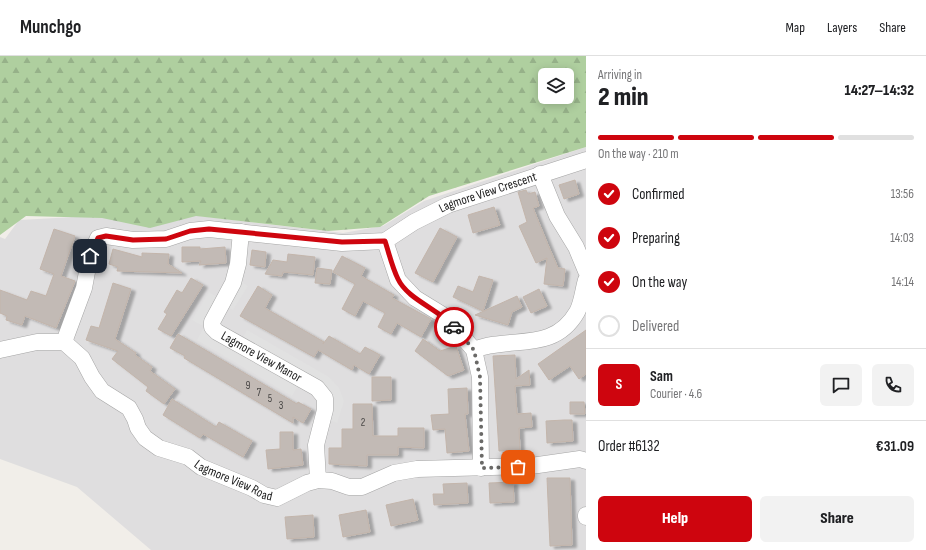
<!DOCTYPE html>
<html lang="en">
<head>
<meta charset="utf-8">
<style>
	:root { --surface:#fff; --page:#f2f2f2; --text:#202124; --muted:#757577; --line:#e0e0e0; --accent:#ce050e }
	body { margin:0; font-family:"Sofia Sans Condensed",sans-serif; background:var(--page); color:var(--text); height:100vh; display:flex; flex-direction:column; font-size:15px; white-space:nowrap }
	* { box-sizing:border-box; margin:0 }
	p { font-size:13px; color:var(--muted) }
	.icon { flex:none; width:22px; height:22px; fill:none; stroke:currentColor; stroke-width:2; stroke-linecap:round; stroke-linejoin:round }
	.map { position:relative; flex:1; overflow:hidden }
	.details { display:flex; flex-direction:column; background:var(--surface); width:340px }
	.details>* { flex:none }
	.buttons { position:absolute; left:538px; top:12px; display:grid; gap:8px }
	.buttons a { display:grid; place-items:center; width:36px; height:36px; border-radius:6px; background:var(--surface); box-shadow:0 2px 10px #0003; font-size:20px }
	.pin { position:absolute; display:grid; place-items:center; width:34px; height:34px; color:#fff; margin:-17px; border-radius:8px; box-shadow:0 2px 6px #0006 }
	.courier { position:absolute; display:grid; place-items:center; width:40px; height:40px; margin:-20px; border:3px solid #ce050e; border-radius:50%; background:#fff; color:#222; box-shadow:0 1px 5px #0007 }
	.head em { font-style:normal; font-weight:800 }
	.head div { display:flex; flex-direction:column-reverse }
	.head { display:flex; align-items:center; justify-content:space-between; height:68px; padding:0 12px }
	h1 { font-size:26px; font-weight:800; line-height:30px }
	.bar { display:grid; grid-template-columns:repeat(4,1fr); gap:6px 4px; align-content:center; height:48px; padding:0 12px }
	.bar i { height:5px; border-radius:3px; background:var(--line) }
	.bar .current { background:var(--accent) }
	.bar p { grid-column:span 4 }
	.line { display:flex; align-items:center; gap:10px; padding:0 12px; border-top:1px solid var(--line) }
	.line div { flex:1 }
	.round { display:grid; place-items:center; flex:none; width:42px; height:42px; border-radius:6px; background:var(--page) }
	ol { padding:0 12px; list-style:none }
	li { display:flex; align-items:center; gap:12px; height:44px }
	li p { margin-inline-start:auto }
	li .icon { padding:4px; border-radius:50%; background:var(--accent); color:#fff; stroke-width:4 }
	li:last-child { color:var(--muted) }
	li i { width:22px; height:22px; border:2px solid var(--line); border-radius:50% }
	.action { display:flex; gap:8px; margin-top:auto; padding:8px 12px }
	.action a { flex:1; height:46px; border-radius:6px; background:var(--accent); color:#fff; font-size:16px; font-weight:800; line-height:46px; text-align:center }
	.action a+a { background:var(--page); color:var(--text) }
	header { display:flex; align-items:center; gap:24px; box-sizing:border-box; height:56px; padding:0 20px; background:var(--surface); border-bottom:1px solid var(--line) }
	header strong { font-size:19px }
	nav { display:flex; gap:22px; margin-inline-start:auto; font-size:14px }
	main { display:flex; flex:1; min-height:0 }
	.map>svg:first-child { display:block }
</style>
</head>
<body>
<header>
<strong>Munchgo</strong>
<nav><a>Map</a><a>Layers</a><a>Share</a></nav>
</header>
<main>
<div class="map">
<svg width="586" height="494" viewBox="0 0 586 494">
	<defs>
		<pattern id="forest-firs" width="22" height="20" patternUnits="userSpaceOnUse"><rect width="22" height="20" fill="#afcf9f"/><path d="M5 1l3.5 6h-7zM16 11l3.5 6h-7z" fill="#96b189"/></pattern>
		<filter id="shadow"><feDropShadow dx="4.5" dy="2.5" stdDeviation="1" flood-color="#0004"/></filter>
	</defs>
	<rect width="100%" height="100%" fill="#f1eee9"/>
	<!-- residential -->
	<polygon fill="#dfdedf" points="586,91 586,494 151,494 77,431 0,403 0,181 5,183 19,164 166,156 343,177 383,170 424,145"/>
	<!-- forest -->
	<path fill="url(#forest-firs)" fill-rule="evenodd" d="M 0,0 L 586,0 L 586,91 L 429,140 L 380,171 L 328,175 L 196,160 L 150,172 L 102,162 L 26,160 L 0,179 ZM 545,19 L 567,19 L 567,41 L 545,41 Z"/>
	<!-- parking -->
	<g fill="#e1e1e1">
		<polygon points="234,221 248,230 233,254 222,248 212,266 201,269 192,264 209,236 223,245"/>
		<polygon points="212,271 239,289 247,274 329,321 339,332 344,345 337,367 323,361 325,353 302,323 292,340 197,284 203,273"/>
	</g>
	<!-- building -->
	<g fill="#c2bab5" stroke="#c3b5ab" filter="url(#shadow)">
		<polygon points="575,124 579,138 564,143 559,129"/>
		<polygon points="526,134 528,138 535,136 539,150 533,152 548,189 558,212 565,213 563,230 544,228 547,202 536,207 519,170 527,166 518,136"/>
		<polygon points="494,151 500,169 473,177 468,159"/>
		<polygon points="440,172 457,181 433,226 415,217"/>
		<polygon points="54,173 75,180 61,220 75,225 56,272 25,260 22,269 6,264 7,260 0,257 0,234 27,244 31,235 46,240 54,218 40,213"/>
		<polygon points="182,191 200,191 200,193 225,191 226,207 199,209 201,205 182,206"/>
		<polygon points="113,193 142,201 142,197 169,198 168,208 182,217 117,215 118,211 109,208"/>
		<polygon points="252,194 266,196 265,211 250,209"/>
		<polygon points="288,198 315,201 313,219 283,216 282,220 265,218 273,204 287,206"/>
		<polygon points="342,200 365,212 361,220 394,239 392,242 431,263 421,281 397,267 391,278 378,271 385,257 363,245 355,260 342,253 355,228 333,216"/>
		<polygon points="317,212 332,214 330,228 315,227"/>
		<polygon points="479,220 493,224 483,255 453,241 458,230 473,236"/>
		<polygon points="191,222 203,229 171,280 158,273 167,258 164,256 177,234 182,237"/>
		<polygon points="113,227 131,233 115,283 136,297 135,299 152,311 150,315 175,333 164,348 146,335 148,331 112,303 118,295 86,284 91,270 99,272"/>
		<polygon points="258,230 272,239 265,252 324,286 323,288 329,280 360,298 365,291 380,299 369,318 354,309 352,314 318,294 314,301 240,260"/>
		<polygon points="539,233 547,250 531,257 523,241"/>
		<polygon points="517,240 522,251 512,256 508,269 475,259"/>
		<polygon points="586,274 586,318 579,323 570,310 549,324 538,308"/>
		<polygon points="178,278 297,348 298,346 311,353 303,367 293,361 293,367 184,302 185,300 170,292"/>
		<polygon points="423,283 440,295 456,290 464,314 448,320 415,295"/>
		<polygon points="515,299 516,323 529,314 530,329 515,330 517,358 531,357 532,371 519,372 520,394 499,395 493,300"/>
		<polygon points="372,321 391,321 391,344 372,345"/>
		<polygon points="467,332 468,358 465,358 469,395 447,397 445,373 433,374 431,359 449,358 448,333"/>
		<polygon points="172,343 216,371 219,366 252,385 243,401 203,378 200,382 163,359"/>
		<polygon points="570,346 584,346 585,358 570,358"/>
		<polygon points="353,348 372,348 373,380 398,380 398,372 424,372 424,392 398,391 398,399 367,399 367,410 329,408 329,392 342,392 342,373 353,373"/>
		<polygon points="564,364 572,364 573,385 547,387 546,365"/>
		<polygon points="280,376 293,376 293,394 301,393 303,409 268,413 266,394 280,393"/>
		<polygon points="547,422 570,422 572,489 550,490"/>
		<polygon points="513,426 514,446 490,447 489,427"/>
		<polygon points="467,427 468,447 434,449 433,438 444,438 443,428"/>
		<polygon points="413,443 418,464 391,470 386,449"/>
		<polygon points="366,454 370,476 343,481 339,459"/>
		<polygon points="313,459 314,481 287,483 285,461"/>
	</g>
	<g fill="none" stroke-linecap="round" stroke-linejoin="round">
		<defs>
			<g id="minor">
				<polyline points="540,118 557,160 576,191 586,215"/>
				<path id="s1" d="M 241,176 L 238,208 L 233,227 L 212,266 L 212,271 L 217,276 L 317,332 L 325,342 L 325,354 L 316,389 L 318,424"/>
				<polyline points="385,185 398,224 415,242 446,261 474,294 480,321 481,412"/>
				<path id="s2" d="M 64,286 L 84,232 L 90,200 L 98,182 L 106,180 L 133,184 L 166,183 L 190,175 L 209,173 L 342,187 L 385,185 L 414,166 L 448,149 L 586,104"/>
				<path id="s3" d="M 0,294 L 37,286 L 64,286 L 82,302 L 92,321 L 102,335 L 129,352 L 135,363 L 138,372 L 145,382 L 159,392 L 188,401 L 201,411 L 252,432 L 264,439 L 277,442 L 307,427 L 318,424 L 332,425 L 349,431 L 362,431 L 394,417 L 417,413 L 531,410 L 580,403 L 586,405"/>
				<path d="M 474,294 C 510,279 553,298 577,256 C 582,247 583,234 586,224"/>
				<polyline points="586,459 586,461"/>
			</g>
		</defs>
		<!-- minor casing -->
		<use href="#minor" stroke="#a5a5a5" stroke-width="17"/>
		<!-- minor -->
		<use href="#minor" stroke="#fff" stroke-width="16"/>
	</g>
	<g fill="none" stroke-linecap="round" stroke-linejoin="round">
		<!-- done -->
		<polyline stroke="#6a6967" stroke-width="4" stroke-dasharray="0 7.2" points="454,271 474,294 480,321 482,412 518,411"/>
		<!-- route -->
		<path stroke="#ce050e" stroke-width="5" d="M 90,200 L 98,182 L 106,180 L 133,184 L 166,183 L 190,175 L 209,173 L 342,186 L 385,185 C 389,197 392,211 398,223 C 408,244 439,253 454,271"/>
	</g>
	<g text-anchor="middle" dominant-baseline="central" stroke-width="3" stroke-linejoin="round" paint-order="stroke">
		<!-- number labels -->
		<g font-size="11" fill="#494746">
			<text x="248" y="329">9</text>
			<text x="259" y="336">7</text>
			<text x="270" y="342">5</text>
			<text x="281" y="349">3</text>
			<text x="363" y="366">2</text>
		</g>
		<!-- street labels -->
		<g font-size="13" fill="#212121" stroke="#fff">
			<text stroke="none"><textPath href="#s2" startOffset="514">Lagmore View Crescent</textPath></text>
			<text stroke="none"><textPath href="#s1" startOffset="159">Lagmore View Manor</textPath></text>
			<text stroke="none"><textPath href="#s3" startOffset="293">Lagmore View Road</textPath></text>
		</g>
	</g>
</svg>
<div class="buttons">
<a><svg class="icon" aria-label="layers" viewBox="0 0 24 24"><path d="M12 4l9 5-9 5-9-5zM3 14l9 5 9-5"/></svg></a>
</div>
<div class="pin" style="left:518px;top:411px;background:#ea580c"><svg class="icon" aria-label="bag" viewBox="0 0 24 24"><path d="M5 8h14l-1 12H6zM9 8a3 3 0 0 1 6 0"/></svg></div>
<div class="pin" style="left:90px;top:200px;background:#1f2937"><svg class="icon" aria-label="home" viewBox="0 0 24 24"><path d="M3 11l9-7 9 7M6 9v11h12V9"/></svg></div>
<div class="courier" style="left:454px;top:271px"><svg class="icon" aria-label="car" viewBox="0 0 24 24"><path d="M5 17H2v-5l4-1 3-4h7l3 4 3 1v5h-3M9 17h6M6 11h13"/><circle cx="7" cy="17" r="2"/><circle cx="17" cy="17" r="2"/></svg></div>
</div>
<section class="details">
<div class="head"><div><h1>2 min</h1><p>Arriving in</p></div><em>14:27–14:32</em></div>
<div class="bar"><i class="current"></i><i class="current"></i><i class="current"></i><i></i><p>On the way · 210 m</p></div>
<ol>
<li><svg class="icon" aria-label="check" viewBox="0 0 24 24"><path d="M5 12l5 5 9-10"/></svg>Confirmed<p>13:56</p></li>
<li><svg class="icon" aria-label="check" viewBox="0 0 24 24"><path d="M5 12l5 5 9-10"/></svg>Preparing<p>14:03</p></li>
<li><svg class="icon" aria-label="check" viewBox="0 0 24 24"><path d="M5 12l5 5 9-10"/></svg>On the way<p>14:14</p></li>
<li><i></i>Delivered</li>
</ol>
<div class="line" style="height:72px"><b class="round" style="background:var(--accent);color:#fff">S</b><div><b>Sam</b><p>Courier · 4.6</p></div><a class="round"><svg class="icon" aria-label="chat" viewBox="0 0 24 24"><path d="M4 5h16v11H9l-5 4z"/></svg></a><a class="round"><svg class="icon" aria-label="phone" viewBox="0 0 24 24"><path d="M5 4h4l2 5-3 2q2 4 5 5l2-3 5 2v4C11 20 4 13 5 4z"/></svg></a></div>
<div class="line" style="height:52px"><div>Order #6132</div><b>€31.09</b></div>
<div class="action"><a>Help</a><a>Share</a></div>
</section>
</main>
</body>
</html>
